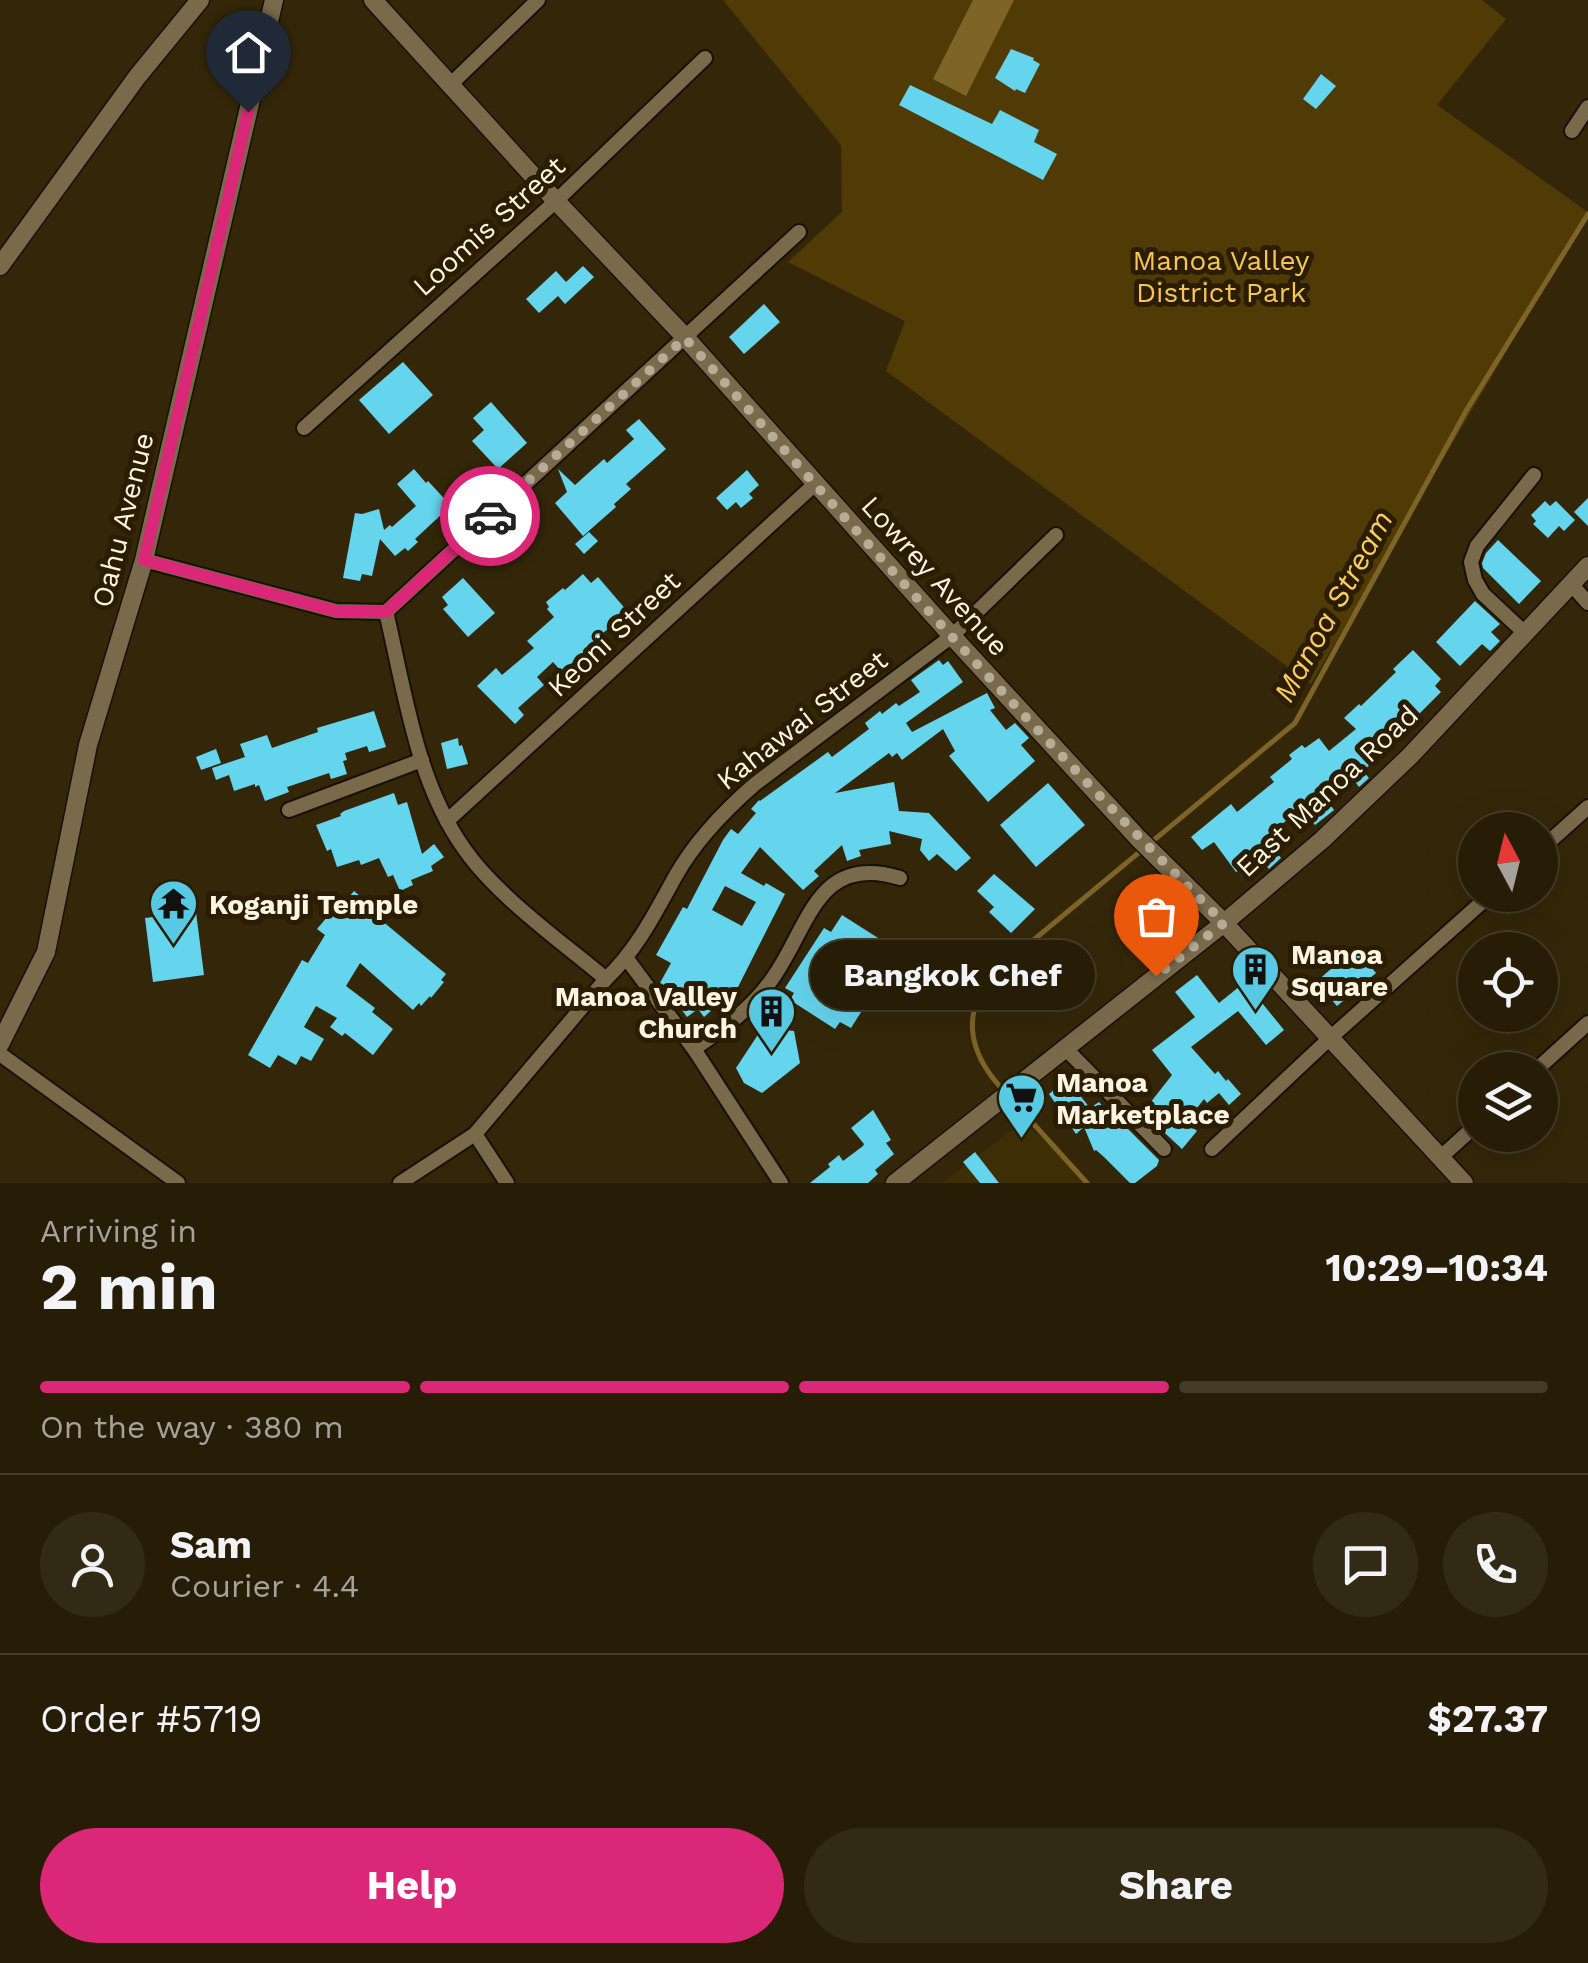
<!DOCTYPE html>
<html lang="en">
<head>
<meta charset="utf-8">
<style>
	:root { --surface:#271d07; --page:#332a15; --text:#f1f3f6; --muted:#a4a29b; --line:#433b28; --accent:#db2777 }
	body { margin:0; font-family:"Work Sans",sans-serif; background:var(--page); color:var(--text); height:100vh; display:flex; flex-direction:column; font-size:38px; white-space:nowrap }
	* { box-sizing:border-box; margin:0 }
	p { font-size:32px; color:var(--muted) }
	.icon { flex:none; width:55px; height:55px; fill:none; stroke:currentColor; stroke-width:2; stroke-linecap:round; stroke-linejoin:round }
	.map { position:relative; height:1183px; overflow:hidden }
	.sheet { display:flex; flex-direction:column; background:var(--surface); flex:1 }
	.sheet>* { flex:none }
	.needle { width:65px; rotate:353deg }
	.fabs { position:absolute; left:1458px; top:812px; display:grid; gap:20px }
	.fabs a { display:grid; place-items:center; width:100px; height:100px; border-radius:50%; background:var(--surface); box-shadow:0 10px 40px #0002,0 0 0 2px var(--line); font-size:50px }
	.pin { position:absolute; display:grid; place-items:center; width:85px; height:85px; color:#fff; margin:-102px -42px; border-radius:50% 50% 50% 0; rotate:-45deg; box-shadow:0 0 10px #0007 }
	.pin .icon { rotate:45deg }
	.courier { position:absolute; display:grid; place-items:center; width:100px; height:100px; margin:-50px; border:8px solid #db2777; border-radius:50%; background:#fff; color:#222; box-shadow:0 2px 12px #0007 }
	.bubble { position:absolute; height:70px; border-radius:35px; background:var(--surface); box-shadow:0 10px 40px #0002,0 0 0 2px var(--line); font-size:32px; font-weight:700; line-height:70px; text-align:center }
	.summary em { font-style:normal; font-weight:700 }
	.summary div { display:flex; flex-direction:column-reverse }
	.summary { display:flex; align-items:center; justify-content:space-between; height:170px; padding:0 40px }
	h1 { font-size:65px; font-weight:700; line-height:75px }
	.bar { display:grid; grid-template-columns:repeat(4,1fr); gap:15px 10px; align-content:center; height:120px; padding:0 40px }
	.bar i { height:12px; border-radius:8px; background:var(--line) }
	.bar .on { background:var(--accent) }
	.bar p { grid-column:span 4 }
	.line { display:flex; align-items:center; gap:25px; padding:0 40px; border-top:2px solid var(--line) }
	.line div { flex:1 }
	.round { display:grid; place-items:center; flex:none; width:105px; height:105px; border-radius:52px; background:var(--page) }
	.cta { display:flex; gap:20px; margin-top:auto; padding:20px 40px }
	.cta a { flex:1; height:115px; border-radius:60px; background:var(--accent); color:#fff; font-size:40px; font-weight:700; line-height:115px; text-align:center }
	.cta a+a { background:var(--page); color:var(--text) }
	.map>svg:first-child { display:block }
</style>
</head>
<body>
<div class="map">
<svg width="1588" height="1183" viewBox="0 0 1588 1183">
	<rect width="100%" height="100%" fill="#342709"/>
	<!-- built -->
	<polygon fill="#3e2e06" points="1022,1122 1066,1158 1087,1183 942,1183"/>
	<!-- green -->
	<polygon fill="#503b06" points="723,0 1482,0 1506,19 1437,105 1588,212 1311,684 886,371 905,321 788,262 842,212 841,145"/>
	<!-- water -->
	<polygon fill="#7f6427" points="973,0 1014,0 966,96 933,79"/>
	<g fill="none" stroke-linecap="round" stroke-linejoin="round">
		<!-- stream -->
		<g stroke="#7f6427" stroke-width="5">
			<path d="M 1004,1091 C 966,1051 959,1008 1001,967 L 1295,723 L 1466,411 L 1588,214"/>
			<polyline points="1011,1099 1087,1183"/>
		</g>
	</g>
	<!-- building -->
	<g fill="#65d5ee" fill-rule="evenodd">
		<polygon points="1011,49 1034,58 1033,60 1040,64 1025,93 1016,89 1015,91 995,78"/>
		<polygon points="1321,74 1336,86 1316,109 1303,99"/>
		<polygon points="910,85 992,124 1000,110 1039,130 1034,142 1057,154 1043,180 899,105"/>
		<polygon points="583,266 594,277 565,304 558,296 539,313 526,299 556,271 566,282"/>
		<polygon points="764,304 780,322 744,354 729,337"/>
		<polygon points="403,362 433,395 389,434 359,400"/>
		<polygon points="491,402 527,443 498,469 472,441 484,430 473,418"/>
		<polygon points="639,419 666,449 626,484 631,489 614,504 616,507 583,536 555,503 567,492 558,469 575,485 604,459 607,463 634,439 626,430"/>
		<polygon points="414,469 426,483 428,481 453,508 444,516 442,514 415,539 418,542 408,551 405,548 395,556 380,539 372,576 362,574 360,581 343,578 355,513 362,514 379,509 384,530 390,525 392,527 416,506 397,484"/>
		<polygon points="747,470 759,485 749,494 753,498 741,508 736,502 727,510 716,498"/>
		<polygon points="1588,498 1588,526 1574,512"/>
		<polygon points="1545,501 1550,506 1556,501 1575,520 1564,531 1559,526 1548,538 1533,524 1536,521 1531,515"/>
		<polygon points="589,532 598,541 584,554 575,544"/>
		<polygon points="1498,540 1541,581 1519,604 1483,568 1482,563 1486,553"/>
		<polygon points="583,574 591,583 598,577 628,612 603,633 606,637 594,647 592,645 562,672 553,662 537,677 544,685 518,708 524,715 515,724 477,686 496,668 502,675 534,648 527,641 554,617 547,609 549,607 546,602 563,588 565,590"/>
		<polygon points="463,578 495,613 468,637 443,609 448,605 442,597"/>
		<polygon points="1475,601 1500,624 1491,632 1500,641 1490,651 1482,644 1460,666 1436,642"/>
		<polygon points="1413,650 1441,679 1435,686 1441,692 1417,716 1419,719 1407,732 1400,725 1372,752 1377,758 1363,771 1369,778 1359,787 1353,779 1327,800 1334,810 1315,825 1307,815 1304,818 1298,811 1265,838 1281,858 1269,869 1264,863 1248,876 1246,873 1242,876 1238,871 1236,872 1214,842 1202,850 1191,837 1231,804 1237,812 1274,782 1270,777 1292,759 1289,755 1302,745 1305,748 1319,738 1329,751 1356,729 1344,718 1359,704 1361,706 1396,672 1393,669"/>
		<path d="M 939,660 L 943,665 L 948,661 L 963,682 L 906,723 L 912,732 L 987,693 L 995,708 L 990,710 L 1006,730 L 1015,723 L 1029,738 L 1021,745 L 1035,761 L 988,802 L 949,756 L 955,751 L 943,729 L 902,760 L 897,753 L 892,757 L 889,753 L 835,793 L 894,782 L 899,811 L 929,813 L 971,858 L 956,871 L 937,854 L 929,861 L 920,850 L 922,839 L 889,831 L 891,844 L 859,850 L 861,856 L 847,861 L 842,845 L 814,871 L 819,876 L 803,890 L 760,847 L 741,873 L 764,886 L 766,883 L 785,894 L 738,987 L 704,1017 L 698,1009 L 687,1017 L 676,1002 L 685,996 L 660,983 L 671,963 L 656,955 L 683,907 L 687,909 L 723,840 L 731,829 L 738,834 L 756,813 L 751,809 L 759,800 L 760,801 L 828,752 L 832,757 L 869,729 L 865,723 L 880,711 L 882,714 L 896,703 L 899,706 L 920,692 L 911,680 ZM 725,886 L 756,902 L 742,926 L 712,910 Z"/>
		<polygon points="374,711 386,747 369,752 367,746 345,753 347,760 343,761 347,774 331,779 329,773 287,787 289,792 265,801 259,785 255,787 255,784 234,791 229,775 216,780 212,768 245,757 240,744 267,735 272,748 318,732 317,728"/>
		<polygon points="458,738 459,746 462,745 468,764 447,769 441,743"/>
		<polygon points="216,749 221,763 201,770 196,757"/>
		<polygon points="1048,783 1085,825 1036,867 1000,825"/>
		<polygon points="394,793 398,805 407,802 422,854 434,844 444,857 431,866 433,871 411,880 413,885 400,891 393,875 388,877 379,858 361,865 359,860 337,867 331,849 327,851 316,825 341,816 340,814 344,811"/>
		<polygon points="994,874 1035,909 1011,933 989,912 994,907 977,891"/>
		<polygon points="354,891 372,906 369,910 446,974 441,980 444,982 431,998 430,996 421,1006 419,1003 413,1010 360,963 346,986 375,1008 372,1012 393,1029 373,1055 345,1033 342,1036 330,1027 337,1018 316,1006 304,1027 324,1039 311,1061 301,1056 296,1065 278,1055 270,1068 248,1055 302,960 308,963 325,935 317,929 345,896 348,898"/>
		<polygon points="196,912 204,975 153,982 145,918"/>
		<polygon points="842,915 886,943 888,945 886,948 897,955 851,1028 840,1022 835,1029 790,1000 794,993 785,988 824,928 831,932"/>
		<polygon points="1355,948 1376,973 1337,1006 1316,982"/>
		<polygon points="1197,975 1219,1003 1245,982 1284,1030 1266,1045 1238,1011 1191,1047 1215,1074 1218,1071 1226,1081 1228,1079 1241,1094 1229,1105 1219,1093 1207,1103 1204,1099 1186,1122 1197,1131 1182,1149 1152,1121 1155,1117 1153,1115 1158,1109 1150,1103 1172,1075 1152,1050 1195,1017 1175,992"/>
		<polygon points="763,1027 794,1031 800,1063 762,1093 744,1083 736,1068"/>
		<polygon points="1074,1073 1083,1081 1074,1088 1090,1108 1099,1102 1121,1127 1124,1125 1159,1160 1157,1166 1135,1183 1130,1183 1104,1157 1096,1150 1094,1151 1084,1127 1076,1134 1049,1094"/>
		<polygon points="873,1110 891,1140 886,1143 894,1154 875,1170 878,1174 868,1183 810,1183 830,1167 828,1164 839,1155 843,1161 863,1146 864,1144 851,1128"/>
		<polygon points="975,1152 999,1183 980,1183 963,1162"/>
	</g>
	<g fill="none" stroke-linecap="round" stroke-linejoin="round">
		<defs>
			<g id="minor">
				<polyline points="450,85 538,0"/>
				<polyline points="1572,131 1588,107"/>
				<polyline points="304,428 556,201 705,58"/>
				<polyline points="144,560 336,611 386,612 799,232"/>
				<polyline points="1571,584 1588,603"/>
				<path d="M 386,612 C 405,691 416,782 465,850 C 498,897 562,942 606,979"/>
				<polyline points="1525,633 1483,594 1475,580 1471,562 1477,546 1534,475"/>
				<polyline points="289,810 422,760"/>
				<polyline points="447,821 815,484"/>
				<polyline points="1540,850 1588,807"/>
				<polyline points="627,959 694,1049 781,1183"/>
				<polyline points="1065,1048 1164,1149"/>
				<path d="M 694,1049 C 722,1029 749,1011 770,982 C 809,930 815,852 900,878"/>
				<polyline points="0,1054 178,1183"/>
				<polyline points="1536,1070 1588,1023"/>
				<polyline points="475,1134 507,1183"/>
				<polyline points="1212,1149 1329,1039 1490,895"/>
				<polyline points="1440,1158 1475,1126"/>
				<path d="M 400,1183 L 475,1134 L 606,979 C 637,949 654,915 675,877 C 695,841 724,811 755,784 L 952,636 L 1056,535"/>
			</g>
			<g id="tertiary">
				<polyline points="373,0 556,201 685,337 952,636 1138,838 1224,923 1464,1183"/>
				<polyline points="0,266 137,77 200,0"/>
				<polyline points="0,1044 46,952 88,745 144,560 274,0"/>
				<polyline points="895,1183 1224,923 1322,840 1410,756 1588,566"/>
			</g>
		</defs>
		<!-- minor casing -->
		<use href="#minor" stroke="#1a1000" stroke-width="18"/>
		<!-- tertiary casing -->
		<use href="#tertiary" stroke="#1a1000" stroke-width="21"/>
		<!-- minor -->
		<use href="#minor" stroke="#796a4c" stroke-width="14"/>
		<!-- tertiary -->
		<use href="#tertiary" stroke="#796a4c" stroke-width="18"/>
	</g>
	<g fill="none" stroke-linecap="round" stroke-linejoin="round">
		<!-- done -->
		<path stroke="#b7ac97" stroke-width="10" stroke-dasharray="0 18" d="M 490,516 L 685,338 C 861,536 1036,736 1224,923 L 1156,976"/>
		<!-- route -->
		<polyline stroke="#db2777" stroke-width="12" points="248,112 144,560 336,611 386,612 490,516"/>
	</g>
	<!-- icons -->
	<defs>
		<symbol id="temple-pin" viewBox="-11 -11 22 30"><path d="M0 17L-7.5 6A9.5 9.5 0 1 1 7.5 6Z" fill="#57c9e2" stroke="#2a1d01"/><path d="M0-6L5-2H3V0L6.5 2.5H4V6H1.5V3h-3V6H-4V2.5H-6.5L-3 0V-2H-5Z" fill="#111"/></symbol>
		<symbol id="building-pin" viewBox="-11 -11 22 30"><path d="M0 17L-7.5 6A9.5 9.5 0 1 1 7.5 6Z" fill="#57c9e2" stroke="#2a1d01"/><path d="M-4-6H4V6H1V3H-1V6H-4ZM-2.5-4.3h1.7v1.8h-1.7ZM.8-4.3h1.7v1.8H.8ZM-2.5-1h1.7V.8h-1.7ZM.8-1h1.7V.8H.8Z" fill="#111"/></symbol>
		<symbol id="supermarket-pin" viewBox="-11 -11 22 30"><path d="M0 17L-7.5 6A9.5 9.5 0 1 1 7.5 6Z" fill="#57c9e2" stroke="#2a1d01"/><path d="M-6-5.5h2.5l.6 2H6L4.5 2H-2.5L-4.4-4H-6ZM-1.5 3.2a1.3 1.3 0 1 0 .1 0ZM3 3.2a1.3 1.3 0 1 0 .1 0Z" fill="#111"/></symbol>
	</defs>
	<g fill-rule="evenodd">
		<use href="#temple-pin" x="146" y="876" width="55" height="75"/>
		<use href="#building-pin" x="1228" y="942" width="55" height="75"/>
		<use href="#building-pin" x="744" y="984" width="55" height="75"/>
		<use href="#supermarket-pin" x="994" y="1070" width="55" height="75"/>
	</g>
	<g text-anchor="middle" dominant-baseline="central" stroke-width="10" stroke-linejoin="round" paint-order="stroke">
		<!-- street labels -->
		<g font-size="28" fill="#fdf4e3" stroke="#2a1d01">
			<text transform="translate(489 226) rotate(-42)">Loomis Street</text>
			<text transform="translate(123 520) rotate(-76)">Oahu Avenue</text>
			<text transform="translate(935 576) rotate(48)">Lowrey Avenue</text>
			<text transform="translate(614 634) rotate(-43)">Keoni Street</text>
			<text transform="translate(802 720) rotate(-38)">Kahawai Street</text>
			<text transform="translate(1327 791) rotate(-43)">East Manoa Road</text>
		</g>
		<!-- park labels -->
		<g font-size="28" fill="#f6c557" stroke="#2a1d01">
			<text x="1221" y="260">Manoa Valley<tspan x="1221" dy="32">District Park</tspan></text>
		</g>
		<!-- poi labels -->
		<g font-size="28" font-weight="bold" fill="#fdf4e3" stroke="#2a1d01" text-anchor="start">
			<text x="209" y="904">Koganji Temple</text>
			<text x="1291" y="954">Manoa<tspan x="1291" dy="32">Square</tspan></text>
			<text x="737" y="996" text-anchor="end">Manoa Valley<tspan x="737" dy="32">Church</tspan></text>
			<text x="1056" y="1082">Manoa<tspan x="1056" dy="32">Marketplace</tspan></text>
		</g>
		<!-- water labels -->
		<g font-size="30" font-style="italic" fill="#fdcc5f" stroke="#2a1d01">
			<text transform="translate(1333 606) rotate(-61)">Manoa Stream</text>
		</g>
	</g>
</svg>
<div class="fabs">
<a><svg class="needle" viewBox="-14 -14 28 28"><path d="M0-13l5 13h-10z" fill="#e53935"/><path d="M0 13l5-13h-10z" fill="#a4a29b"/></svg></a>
<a><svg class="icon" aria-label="locate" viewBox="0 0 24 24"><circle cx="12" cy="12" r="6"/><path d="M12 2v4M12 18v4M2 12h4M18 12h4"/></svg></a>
<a><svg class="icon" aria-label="layers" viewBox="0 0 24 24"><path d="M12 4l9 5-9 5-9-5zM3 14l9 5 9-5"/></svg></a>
</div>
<div class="pin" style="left:1156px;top:976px;background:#ea580c"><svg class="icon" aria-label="bag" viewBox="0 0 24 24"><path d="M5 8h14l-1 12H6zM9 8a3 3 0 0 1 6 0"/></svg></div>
<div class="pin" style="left:248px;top:112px;background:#1f2937"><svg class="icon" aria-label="home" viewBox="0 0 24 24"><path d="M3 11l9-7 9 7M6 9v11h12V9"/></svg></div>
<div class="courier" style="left:490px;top:516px"><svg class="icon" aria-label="car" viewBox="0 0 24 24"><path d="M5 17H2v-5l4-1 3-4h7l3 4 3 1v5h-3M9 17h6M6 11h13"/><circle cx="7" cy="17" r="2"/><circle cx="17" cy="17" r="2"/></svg></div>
<div class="bubble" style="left:810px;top:940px;width:285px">Bangkok Chef</div>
</div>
<section class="sheet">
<div class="summary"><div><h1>2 min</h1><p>Arriving in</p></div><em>10:29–10:34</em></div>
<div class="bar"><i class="on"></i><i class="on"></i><i class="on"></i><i></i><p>On the way · 380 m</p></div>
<div class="line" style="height:180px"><a class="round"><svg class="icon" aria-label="person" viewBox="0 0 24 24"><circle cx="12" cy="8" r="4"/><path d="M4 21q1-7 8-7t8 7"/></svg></a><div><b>Sam</b><p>Courier · 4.4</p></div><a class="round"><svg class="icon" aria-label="chat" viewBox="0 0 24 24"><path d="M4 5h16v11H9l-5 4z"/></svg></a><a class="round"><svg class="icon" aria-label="phone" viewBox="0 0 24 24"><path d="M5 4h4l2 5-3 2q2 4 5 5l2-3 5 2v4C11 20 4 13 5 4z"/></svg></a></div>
<div class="line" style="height:130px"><div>Order #5719</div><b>$27.37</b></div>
<div class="cta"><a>Help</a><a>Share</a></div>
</section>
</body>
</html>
